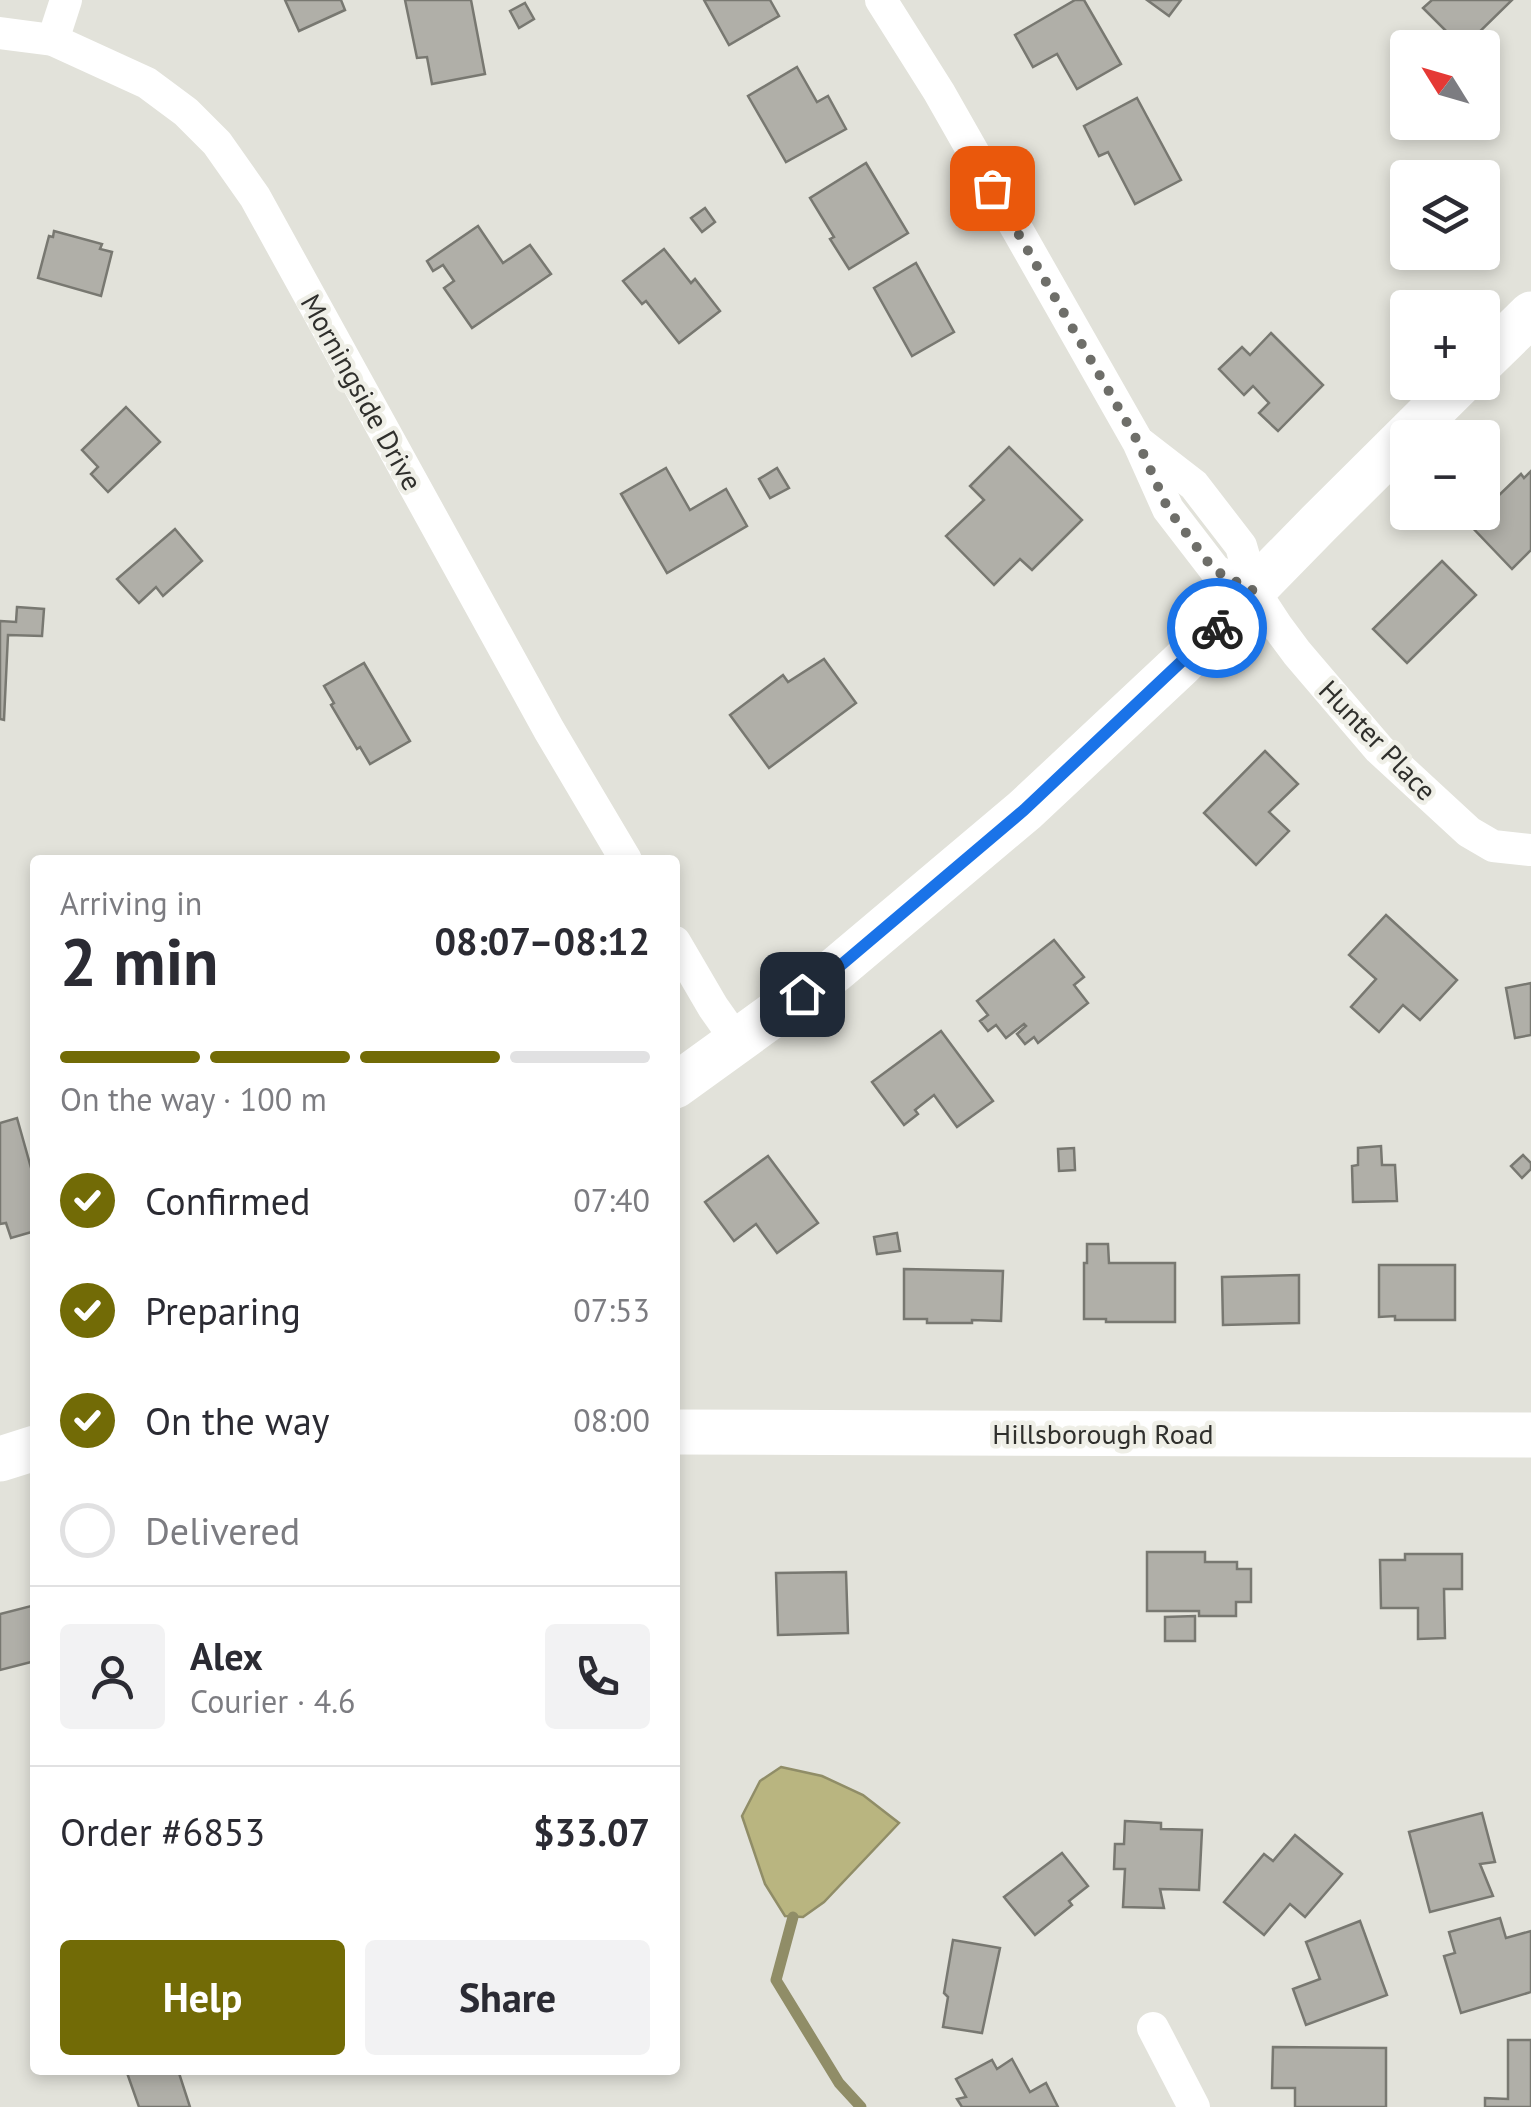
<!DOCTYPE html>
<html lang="en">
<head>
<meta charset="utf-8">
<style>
	:root { --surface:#fff; --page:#f2f2f3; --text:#2b2b33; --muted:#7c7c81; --line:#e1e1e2; --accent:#726b06 }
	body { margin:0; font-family:"PT Sans",sans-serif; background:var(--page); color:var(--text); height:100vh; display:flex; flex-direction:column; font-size:38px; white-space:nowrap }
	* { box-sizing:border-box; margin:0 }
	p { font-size:32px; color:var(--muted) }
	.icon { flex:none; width:55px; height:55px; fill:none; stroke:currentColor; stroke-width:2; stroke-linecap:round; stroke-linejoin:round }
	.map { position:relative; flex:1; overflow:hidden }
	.sheet { position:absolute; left:30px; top:855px; width:650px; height:1220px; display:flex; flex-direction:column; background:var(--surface); border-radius:10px; box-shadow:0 5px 15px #0003 }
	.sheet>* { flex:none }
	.needle { width:65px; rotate:307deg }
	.fabs { position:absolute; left:1390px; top:30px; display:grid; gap:20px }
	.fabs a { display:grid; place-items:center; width:110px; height:110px; border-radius:10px; background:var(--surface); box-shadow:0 5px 15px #0003; font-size:50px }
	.pin { position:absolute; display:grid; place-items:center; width:85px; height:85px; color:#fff; margin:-42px; border-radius:20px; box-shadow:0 5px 15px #0006 }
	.courier { position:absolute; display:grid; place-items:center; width:100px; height:100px; margin:-50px; border:8px solid #1a73e8; border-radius:50%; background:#fff; color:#222; box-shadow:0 2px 12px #0007 }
	.summary em { font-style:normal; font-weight:800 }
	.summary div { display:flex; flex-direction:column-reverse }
	.summary { display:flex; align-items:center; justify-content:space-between; height:170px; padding:0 30px }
	h1 { font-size:65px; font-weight:800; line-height:75px }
	.bar { display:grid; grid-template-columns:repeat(4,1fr); gap:15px 10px; align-content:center; height:120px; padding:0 30px }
	.bar i { height:12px; border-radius:8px; background:var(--line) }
	.bar .active { background:var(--accent) }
	.bar p { grid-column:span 4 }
	.line { display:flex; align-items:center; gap:25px; padding:0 30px; border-top:2px solid var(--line) }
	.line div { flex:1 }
	.round { display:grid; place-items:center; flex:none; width:105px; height:105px; border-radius:10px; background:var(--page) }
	ol { padding:0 30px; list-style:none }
	li { display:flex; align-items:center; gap:30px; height:110px }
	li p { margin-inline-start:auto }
	li .icon { padding:10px; border-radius:50%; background:var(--accent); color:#fff; stroke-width:4 }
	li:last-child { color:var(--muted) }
	li i { width:55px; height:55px; border:5px solid var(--line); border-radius:50% }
	.button { display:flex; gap:20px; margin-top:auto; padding:20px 30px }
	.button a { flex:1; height:115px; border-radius:10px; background:var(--accent); color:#fff; font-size:40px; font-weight:800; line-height:115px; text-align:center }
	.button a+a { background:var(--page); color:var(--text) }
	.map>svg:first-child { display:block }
</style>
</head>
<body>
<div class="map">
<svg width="1531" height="2107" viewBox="0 0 1531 2107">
	<rect width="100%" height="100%" fill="#e2e2da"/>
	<!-- water -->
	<polygon fill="#b9b580" stroke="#908d67" stroke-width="2.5" points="781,1767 822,1776 863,1795 899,1823 824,1902 803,1917 785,1916 765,1884 742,1816 760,1781"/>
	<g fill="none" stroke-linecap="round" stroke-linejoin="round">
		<!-- stream -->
		<polyline stroke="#908d67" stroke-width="11" points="793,1917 776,1980 839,2083 861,2107"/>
	</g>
	<!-- building -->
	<g fill="#b0afa8" stroke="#787871" stroke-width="2.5">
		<polygon points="285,0 341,0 345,10 299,31"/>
		<polygon points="405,0 471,0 485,74 432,84 427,57 417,58"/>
		<polygon points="704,0 770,0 779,16 729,45"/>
		<polygon points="1075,0 1084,0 1121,64 1077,89 1057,54 1033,67 1015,35"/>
		<polygon points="1147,0 1181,0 1169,16"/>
		<polygon points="1432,0 1512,0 1463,48 1423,8"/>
		<polygon points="525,3 534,19 519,28 510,11"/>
		<polygon points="797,67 817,102 828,96 846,129 786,162 748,96"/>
		<polygon points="1137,98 1181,180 1135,204 1108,152 1099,156 1084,126"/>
		<polygon points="866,163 908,233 849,269 830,239 834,237 810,198"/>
		<polygon points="705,208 715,222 702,232 691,218"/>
		<polygon points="478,226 503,263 530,245 551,274 472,328 444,288 454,281 443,265 433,271 427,261"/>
		<polygon points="54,231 102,244 100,249 112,252 101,296 38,278 49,236 53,237"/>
		<polygon points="664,249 691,283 695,279 720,311 679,343 646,301 642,304 623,281"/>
		<polygon points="916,263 954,332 912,356 874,288"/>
		<polygon points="1271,333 1323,385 1278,431 1259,413 1269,403 1253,386 1244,395 1219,369 1242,347 1250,355"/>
		<polygon points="126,407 160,442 108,492 91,474 98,467 82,450"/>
		<polygon points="1009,447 1082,520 1032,570 1020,559 994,585 946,536 984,500 970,486"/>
		<polygon points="666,468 690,510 726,489 747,526 667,573 621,494"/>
		<polygon points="777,468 789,488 770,498 759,479"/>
		<polygon points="1531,471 1531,550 1512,569 1469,524 1521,474 1524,478"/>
		<polygon points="175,529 202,561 163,596 156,587 139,603 117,579"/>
		<polygon points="1442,561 1476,595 1407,663 1373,629"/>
		<polygon points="17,607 44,609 42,636 8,635 4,720 0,719 0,621 16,622"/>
		<polygon points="824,659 856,703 769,768 730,715 783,675 788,682"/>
		<polygon points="364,663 410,741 370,764 360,747 357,749 331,705 334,703 324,686"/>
		<polygon points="1265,751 1298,784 1269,812 1289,831 1256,865 1204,813"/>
		<polygon points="1386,915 1457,980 1420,1020 1403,1005 1379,1032 1351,1007 1376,979 1349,955"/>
		<polygon points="1054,940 1084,977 1074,985 1088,1003 1038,1043 1034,1037 1025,1044 1017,1034 1026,1026 1024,1024 1006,1038 996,1025 988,1031 980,1021 988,1015 977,1001"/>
		<polygon points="1531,983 1531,1035 1515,1038 1506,988"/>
		<polygon points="941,1031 993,1101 957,1127 934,1095 915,1110 918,1114 904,1125 872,1082"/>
		<polygon points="17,1118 35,1182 35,1231 11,1238 6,1223 0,1224 0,1123"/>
		<polygon points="1381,1146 1382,1165 1395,1165 1397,1201 1353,1202 1352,1166 1358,1165 1358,1148"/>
		<polygon points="1074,1148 1075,1170 1059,1171 1058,1149"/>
		<polygon points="1523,1155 1531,1163 1531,1169 1522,1178 1511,1166"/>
		<polygon points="768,1156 818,1223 777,1253 756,1224 734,1241 705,1202"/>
		<polygon points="897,1233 900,1251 877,1254 874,1237"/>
		<polygon points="1087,1244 1108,1244 1109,1263 1175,1263 1175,1322 1106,1322 1106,1319 1084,1319 1084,1263 1087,1263"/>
		<polygon points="1379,1265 1455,1265 1455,1320 1395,1320 1395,1316 1379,1317"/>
		<polygon points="904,1269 1003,1271 1001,1321 972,1320 972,1323 927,1323 927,1319 904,1319"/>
		<polygon points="1299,1275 1299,1323 1223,1325 1222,1277"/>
		<polygon points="1147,1552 1205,1552 1205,1562 1237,1562 1237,1569 1251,1569 1251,1602 1236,1602 1236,1616 1199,1616 1199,1611 1147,1611"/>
		<polygon points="1405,1554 1462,1554 1462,1589 1444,1589 1445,1638 1418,1639 1418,1608 1381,1608 1380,1560 1405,1560"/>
		<polygon points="846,1572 848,1633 778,1635 776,1573"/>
		<polygon points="35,1605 35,1661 0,1670 0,1614"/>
		<polygon points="1195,1616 1195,1641 1165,1641 1165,1617"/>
		<polygon points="1482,1813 1495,1862 1480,1864 1493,1896 1430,1912 1409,1832"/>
		<polygon points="1125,1821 1161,1823 1161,1829 1202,1830 1199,1890 1160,1889 1164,1908 1123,1907 1125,1869 1114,1869 1115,1844 1124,1844"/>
		<polygon points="1295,1835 1342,1874 1305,1917 1290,1904 1264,1935 1224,1902 1264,1854 1273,1861"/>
		<polygon points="1062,1853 1088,1886 1069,1901 1072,1905 1035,1935 1004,1897"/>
		<polygon points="1500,1918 1506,1938 1531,1931 1531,1992 1461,2013 1444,1956 1455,1953 1449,1932"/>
		<polygon points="1360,1921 1387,1995 1306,2025 1293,1989 1320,1979 1306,1942"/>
		<polygon points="953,1940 1000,1948 982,2033 943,2027 948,1997 944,1993"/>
		<polygon points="1508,2040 1531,2040 1531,2107 1485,2107 1485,2098 1508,2099"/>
		<polygon points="1273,2047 1386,2048 1386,2107 1295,2107 1295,2088 1272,2088"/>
		<polygon points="1012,2059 1030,2092 1046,2083 1058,2107 962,2107 957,2099 966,2097 956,2079 992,2060 997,2069"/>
		<polygon points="126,2070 178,2070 190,2107 139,2107"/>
	</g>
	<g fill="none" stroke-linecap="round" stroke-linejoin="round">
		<!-- street -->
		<g stroke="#fff" stroke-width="32">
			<polyline points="881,0 939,92 1138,442 1168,509 1215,570 1254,591"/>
			<polyline points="0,33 53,40 147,83 186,112 217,143 255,197 549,730 626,860"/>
			<polyline points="53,40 66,0"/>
			<polyline points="1141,444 1194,485 1241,546 1254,591 1277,626 1297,653 1379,749 1469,832 1493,846 1530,850"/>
			<polyline points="675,942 713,1007 737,1041"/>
			<polyline points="1153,2028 1194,2107"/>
		</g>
		<!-- secondary -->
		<g stroke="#fff" stroke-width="45">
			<polyline points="1482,362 1531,314"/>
			<polyline points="675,1086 834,971 1025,810 1181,664 1319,523 1461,382"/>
			<polyline points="675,1432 1531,1435"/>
			<polyline points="0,1459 35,1448"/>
		</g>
	</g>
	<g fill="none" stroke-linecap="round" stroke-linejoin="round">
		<!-- done -->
		<polyline stroke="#6e6e69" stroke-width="10" stroke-dasharray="0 18" points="992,188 1138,442 1168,509 1214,570 1254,591 1217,628"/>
		<!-- route -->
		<polyline stroke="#1a73e8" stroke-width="12" points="802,994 834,971 1024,810 1217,628"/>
	</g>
	<g text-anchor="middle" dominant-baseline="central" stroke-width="9" stroke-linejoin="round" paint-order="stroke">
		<!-- street labels -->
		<g font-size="28" fill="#2f2f2c" stroke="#efefe7">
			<text transform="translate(362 392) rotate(61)">Morningside Drive</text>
			<text transform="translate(1378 740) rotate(46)">Hunter Place</text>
			<text x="1103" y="1433">Hillsborough Road</text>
		</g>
	</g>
</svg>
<div class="fabs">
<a><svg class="needle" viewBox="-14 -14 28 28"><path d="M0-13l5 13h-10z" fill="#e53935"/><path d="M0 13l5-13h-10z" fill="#7c7c81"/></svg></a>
<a><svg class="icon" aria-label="layers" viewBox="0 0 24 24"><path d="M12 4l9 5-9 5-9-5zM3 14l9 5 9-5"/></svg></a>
<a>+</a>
<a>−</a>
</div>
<div class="pin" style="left:992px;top:188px;background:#ea580c"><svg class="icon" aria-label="bag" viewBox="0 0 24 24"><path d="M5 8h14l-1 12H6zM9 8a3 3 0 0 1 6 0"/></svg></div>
<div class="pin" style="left:802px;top:994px;background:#1f2937"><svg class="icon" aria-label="home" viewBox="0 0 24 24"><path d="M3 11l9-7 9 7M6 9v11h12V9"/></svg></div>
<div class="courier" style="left:1217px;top:628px"><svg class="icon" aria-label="bike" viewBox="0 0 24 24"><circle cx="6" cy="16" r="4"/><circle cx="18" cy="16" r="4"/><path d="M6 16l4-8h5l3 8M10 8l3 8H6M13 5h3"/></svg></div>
<section class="sheet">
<div class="summary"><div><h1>2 min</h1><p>Arriving in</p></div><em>08:07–08:12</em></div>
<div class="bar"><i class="active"></i><i class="active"></i><i class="active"></i><i></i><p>On the way · 100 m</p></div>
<ol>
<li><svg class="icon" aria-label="check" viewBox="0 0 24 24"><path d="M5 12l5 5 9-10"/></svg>Confirmed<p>07:40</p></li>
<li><svg class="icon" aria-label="check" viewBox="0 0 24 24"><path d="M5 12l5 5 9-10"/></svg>Preparing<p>07:53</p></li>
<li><svg class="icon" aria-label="check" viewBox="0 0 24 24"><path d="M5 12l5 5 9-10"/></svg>On the way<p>08:00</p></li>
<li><i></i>Delivered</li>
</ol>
<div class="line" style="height:180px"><a class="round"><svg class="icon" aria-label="person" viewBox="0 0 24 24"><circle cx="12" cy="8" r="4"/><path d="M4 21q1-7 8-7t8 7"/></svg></a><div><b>Alex</b><p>Courier · 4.6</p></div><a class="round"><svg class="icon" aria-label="phone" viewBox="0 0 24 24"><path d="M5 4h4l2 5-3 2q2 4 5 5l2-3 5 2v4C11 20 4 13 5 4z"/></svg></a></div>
<div class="line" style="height:130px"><div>Order #6853</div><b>$33.07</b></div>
<div class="button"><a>Help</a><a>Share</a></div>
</section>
</div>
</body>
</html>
